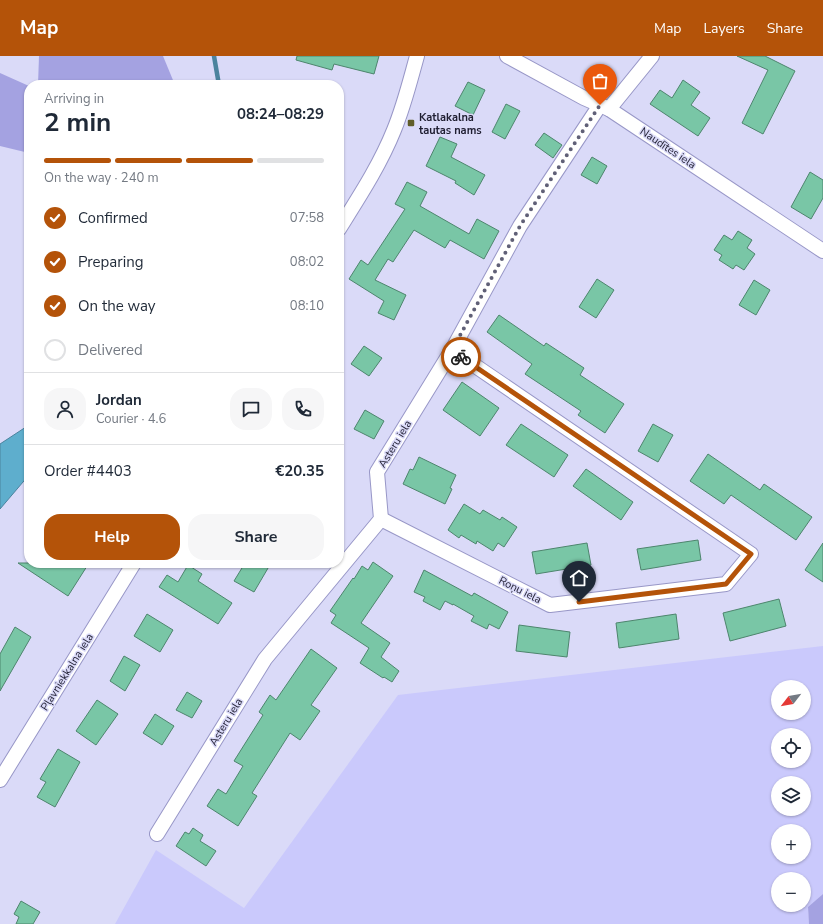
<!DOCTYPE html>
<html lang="en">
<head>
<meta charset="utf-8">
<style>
	:root { --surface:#fff; --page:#f6f6f7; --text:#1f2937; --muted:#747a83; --line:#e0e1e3; --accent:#b45309 }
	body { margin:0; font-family:"Nunito Sans",sans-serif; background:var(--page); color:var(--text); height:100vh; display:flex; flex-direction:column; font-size:15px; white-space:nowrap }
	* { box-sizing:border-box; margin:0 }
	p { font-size:13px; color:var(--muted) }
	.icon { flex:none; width:22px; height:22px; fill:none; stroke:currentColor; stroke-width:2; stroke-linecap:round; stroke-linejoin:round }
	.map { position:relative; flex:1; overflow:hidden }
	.panel { position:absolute; left:24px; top:24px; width:320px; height:488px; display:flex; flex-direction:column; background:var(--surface); border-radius:16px; box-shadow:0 1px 3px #0004 }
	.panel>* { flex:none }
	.needle { width:26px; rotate:239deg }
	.buttons { position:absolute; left:771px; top:624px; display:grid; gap:8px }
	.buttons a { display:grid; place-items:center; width:40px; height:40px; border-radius:50%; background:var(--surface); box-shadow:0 1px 3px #0004; font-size:20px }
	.pin { position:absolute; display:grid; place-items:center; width:34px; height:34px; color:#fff; margin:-41px -17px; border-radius:50% 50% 50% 0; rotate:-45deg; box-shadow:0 0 4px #0007 }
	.pin .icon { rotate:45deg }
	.courier { position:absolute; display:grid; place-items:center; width:40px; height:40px; margin:-20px; border:3px solid #b45309; border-radius:50%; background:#fff; color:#222; box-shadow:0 1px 5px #0007 }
	.overview em { font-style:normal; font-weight:700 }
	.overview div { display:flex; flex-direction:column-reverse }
	.overview { display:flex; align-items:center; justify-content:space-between; height:68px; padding:0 20px }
	h1 { font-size:26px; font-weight:700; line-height:30px }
	.bar { display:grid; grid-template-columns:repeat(4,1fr); gap:6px 4px; align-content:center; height:48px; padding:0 20px }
	.bar i { height:5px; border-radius:3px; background:var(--line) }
	.bar .on { background:var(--accent) }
	.bar p { grid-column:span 4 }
	.line { display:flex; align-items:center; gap:10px; padding:0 20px; border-top:1px solid var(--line) }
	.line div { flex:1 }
	.round { display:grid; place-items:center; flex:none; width:42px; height:42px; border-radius:16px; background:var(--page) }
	ol { padding:0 20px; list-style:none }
	li { display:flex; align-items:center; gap:12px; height:44px }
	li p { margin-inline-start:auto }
	li .icon { padding:4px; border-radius:50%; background:var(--accent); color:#fff; stroke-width:4 }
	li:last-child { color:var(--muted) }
	li i { width:22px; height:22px; border:2px solid var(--line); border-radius:50% }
	.primary-button { display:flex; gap:8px; margin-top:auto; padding:8px 20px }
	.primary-button a { flex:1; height:46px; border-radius:16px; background:var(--accent); color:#fff; font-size:16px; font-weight:700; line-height:46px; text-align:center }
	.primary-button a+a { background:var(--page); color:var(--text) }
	header { display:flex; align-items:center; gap:24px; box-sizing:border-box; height:56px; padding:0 20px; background:var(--accent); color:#fff }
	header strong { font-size:19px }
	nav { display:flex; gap:22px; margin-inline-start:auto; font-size:14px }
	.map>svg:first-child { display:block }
</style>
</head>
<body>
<header>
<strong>Map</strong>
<nav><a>Map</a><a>Layers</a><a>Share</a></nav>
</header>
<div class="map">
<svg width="823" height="868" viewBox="0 0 823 868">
	<rect width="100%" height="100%" fill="#dadaf8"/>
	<!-- green -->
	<path fill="#cac9fc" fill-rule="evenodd" d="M 823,590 L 823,838 L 808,851 L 809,868 L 115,868 L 156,794 L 244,852 L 398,639 ZM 778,631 L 804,631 L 804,657 L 778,657 ZM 778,679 L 804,679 L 804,705 L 778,705 ZM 778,727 L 804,727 L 804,753 L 778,753 ZM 778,775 L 804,775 L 804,801 L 778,801 ZM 778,823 L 804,823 L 804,849 L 778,849 Z"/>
	<!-- forest -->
	<g fill="#a4a2e1">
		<polygon points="39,0 163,0 175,29 38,29"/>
		<polygon points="0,17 29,30 29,97 0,90"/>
		<polygon points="823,838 823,868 809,868 808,851"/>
	</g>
	<!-- water -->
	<polygon fill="#5eaecd" stroke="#4b839e" points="29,369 29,419 0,453 0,388"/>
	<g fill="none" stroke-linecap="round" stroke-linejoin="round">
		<!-- stream -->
		<polyline stroke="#4b839e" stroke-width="4.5" points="214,0 219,29"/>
	</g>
	<!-- building -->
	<g fill="#79c6a6" stroke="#4d856d">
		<polygon points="297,0 379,0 374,18 334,8 332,14 296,4"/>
		<polygon points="737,0 765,0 795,15 763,78 742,67 768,14"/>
		<polygon points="683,24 700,36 691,49 710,62 698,80 650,48 660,34 672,42"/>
		<polygon points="468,26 485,34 473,59 455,50"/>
		<polygon points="506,48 520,55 505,83 492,76"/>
		<polygon points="544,77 562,89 553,102 535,89"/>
		<polygon points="440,81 457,88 451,101 485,119 474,139 455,127 456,125 426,110"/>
		<polygon points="592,101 607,110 597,128 581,119"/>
		<polygon points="810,116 823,124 823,142 811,163 791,151"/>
		<polygon points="407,126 427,136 420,150 469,178 477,163 499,175 484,203 450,184 445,192 414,174 393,206 388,203 375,224 406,239 394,264 378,257 384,245 349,223 361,204 368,209 405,153 395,148"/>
		<polygon points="738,175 752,184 747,192 755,198 744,214 736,209 733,213 719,204 722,199 714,194 724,179 732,184"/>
		<polygon points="597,223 614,234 596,262 579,251"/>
		<polygon points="754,224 770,234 756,259 739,249"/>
		<polygon points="499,259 544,290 546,287 584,312 580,319 624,348 605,377 578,359 581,355 525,318 532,308 487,276"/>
		<polygon points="364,290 382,302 369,320 351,308"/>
		<polygon points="462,326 499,352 480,380 443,354"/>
		<polygon points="365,354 384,365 374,383 354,373"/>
		<polygon points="521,368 568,399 554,421 506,389"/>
		<polygon points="653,368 673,379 658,406 638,395"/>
		<polygon points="708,398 760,434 764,428 812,461 796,484 731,439 724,448 690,425"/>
		<polygon points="419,401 456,419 450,432 452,433 445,448 403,428 410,413 413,414"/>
		<polygon points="586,413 633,446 621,464 573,430"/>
		<polygon points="464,448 480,458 483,454 500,464 502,461 517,471 504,491 498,487 493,495 477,485 476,488 461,479 459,482 448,474"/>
		<polygon points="698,484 701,504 641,514 637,493"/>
		<polygon points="587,487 591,509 536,518 532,496"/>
		<polygon points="823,487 823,526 805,514"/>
		<polygon points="373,506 393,520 361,567 390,587 381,601 399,615 392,626 384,621 383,622 360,607 369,592 331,567 336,559 330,555 353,522 354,523 362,510 368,514"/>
		<polygon points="18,507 89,507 68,540"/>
		<polygon points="245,507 271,507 254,536 234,525"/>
		<polygon points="188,509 202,518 198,525 232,547 218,568 159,531 167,519 178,526"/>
		<polygon points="424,514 472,540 474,537 508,556 499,573 489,568 487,573 471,565 474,560 453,548 453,549 445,545 440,554 423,545 425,541 414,536"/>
		<polygon points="779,543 786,570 730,585 723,557"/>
		<polygon points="147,558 173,574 160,596 134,580"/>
		<polygon points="676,558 679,583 619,592 616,567"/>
		<polygon points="519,569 570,576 567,601 516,595"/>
		<polygon points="15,571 31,581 0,635 0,598"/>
		<polygon points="311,593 337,612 311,649 320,655 300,684 290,677 252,737 257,740 238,770 207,750 218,733 226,738 243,710 234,705 263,659 259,656 270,639 276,644"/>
		<polygon points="124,600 140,609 125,635 110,625"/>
		<polygon points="187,636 202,645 192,662 176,654"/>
		<polygon points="97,644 118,658 96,689 76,675"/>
		<polygon points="155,658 174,670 162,689 143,677"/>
		<polygon points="58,693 80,706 55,751 37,741 46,726 40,723"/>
		<polygon points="193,772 203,779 200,785 216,795 206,810 176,790 185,776 189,778"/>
		<polygon points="21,845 40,856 33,868 16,868 19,861 14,858"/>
	</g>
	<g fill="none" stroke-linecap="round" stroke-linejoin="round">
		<defs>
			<g id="street">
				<polyline points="507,0 584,42 609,53 823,195"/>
				<polyline points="609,53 652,0"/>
				<path d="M 339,173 C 359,141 380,109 394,74 C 404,50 410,25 417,0"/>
				<polyline points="381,463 550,549 726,528 751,498 452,294"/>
				<polyline points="0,724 134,507"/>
				<polyline points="157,778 265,603 381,463 377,416 452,294 520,170 600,49"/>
			</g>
		</defs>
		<!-- street casing -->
		<use href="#street" stroke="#9897c7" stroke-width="16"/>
		<!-- street -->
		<use href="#street" stroke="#fff" stroke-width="14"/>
	</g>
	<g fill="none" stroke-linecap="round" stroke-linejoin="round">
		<!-- done -->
		<polyline stroke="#606077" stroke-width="4" stroke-dasharray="0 7.2" points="461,301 452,294 520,170 600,49"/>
		<!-- route -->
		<polyline stroke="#b45309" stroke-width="5" points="461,301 751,498 726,528 579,546"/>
	</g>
	<!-- markers -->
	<rect fill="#605d29" stroke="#dadaf8" stroke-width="1.5" x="407" y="63" width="8" height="8" rx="2"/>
	<g text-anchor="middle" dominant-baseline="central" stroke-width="3" stroke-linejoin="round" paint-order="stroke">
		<!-- poi labels -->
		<g font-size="11" font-weight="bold" fill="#1f1e31" stroke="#dadaf8" text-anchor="start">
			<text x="419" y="61">Katlakalna<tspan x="419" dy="13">tautas nams</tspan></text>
		</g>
		<!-- street labels -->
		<g font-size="11" fill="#1f1e31" stroke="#dadaf8">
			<text transform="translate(668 92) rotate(34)">Naudītes iela</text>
			<text transform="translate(395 388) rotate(-59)">Asteru iela</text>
			<text transform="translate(520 534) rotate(27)">Roņu iela</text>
			<text transform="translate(67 616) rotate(-58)">Pļavniekkalna iela</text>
			<text transform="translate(226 666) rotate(-59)">Asteru iela</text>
		</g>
	</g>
</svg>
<div class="buttons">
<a><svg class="needle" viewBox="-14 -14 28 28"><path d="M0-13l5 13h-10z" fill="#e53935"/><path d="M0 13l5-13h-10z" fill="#747a83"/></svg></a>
<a><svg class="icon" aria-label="locate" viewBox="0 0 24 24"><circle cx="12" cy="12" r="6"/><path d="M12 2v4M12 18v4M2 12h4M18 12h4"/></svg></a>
<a><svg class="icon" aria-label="layers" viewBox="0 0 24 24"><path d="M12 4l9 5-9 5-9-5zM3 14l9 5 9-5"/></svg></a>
<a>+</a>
<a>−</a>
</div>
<div class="pin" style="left:600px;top:49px;background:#ea580c"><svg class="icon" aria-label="bag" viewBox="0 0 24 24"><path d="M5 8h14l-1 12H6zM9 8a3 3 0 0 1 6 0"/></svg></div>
<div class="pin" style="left:579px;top:546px;background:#1f2937"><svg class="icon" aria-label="home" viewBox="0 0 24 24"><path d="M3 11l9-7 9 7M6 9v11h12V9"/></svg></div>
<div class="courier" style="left:461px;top:301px"><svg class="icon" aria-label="bike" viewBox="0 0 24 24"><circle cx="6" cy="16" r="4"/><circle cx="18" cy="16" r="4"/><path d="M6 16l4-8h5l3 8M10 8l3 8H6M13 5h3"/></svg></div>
<section class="panel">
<div class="overview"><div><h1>2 min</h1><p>Arriving in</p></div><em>08:24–08:29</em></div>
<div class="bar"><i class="on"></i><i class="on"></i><i class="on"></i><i></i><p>On the way · 240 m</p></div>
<ol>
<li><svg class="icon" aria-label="check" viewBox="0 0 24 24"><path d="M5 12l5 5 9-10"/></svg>Confirmed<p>07:58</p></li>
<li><svg class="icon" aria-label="check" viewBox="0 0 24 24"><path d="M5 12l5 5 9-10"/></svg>Preparing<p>08:02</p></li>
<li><svg class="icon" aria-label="check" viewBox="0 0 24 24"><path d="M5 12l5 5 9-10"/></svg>On the way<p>08:10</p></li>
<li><i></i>Delivered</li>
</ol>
<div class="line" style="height:72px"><a class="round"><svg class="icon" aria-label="person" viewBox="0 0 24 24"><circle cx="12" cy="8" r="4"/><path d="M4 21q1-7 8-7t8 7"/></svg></a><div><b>Jordan</b><p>Courier · 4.6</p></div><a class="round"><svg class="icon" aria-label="chat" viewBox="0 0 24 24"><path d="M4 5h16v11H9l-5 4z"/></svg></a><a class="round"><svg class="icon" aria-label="phone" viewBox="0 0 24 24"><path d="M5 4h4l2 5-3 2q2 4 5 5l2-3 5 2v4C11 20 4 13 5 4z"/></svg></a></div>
<div class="line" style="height:52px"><div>Order #4403</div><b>€20.35</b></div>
<div class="primary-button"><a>Help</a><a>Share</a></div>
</section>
</div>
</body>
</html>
